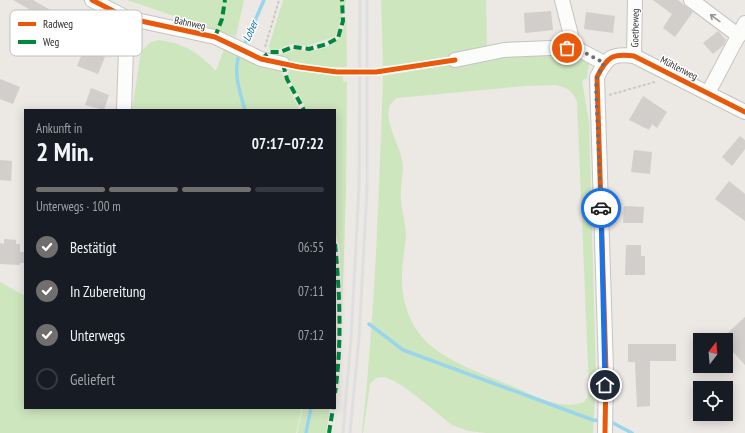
<!DOCTYPE html>
<html lang="de">
<head>
<meta charset="utf-8">
<style>
	:root { --surface:#171b24; --page:#20242c; --text:#f1f3f6; --muted:#9ea1a6; --line:#363941; --accent:#706f6e }
	body { margin:0; font-family:"PT Sans Narrow",sans-serif; background:var(--page); color:var(--text); height:100vh; display:flex; flex-direction:column; font-size:15px; white-space:nowrap }
	* { box-sizing:border-box; margin:0 }
	p { font-size:13px; color:var(--muted) }
	.icon { flex:none; width:22px; height:22px; fill:none; stroke:currentColor; stroke-width:2; stroke-linecap:round; stroke-linejoin:round }
	.map { position:relative; flex:1; overflow:hidden }
	.details { position:absolute; left:24px; top:109px; width:312px; height:300px; display:flex; flex-direction:column; background:var(--surface); border-radius:0px; box-shadow:0 2px 10px #0003 }
	.details>* { flex:none }
	.needle { width:26px; rotate:16deg }
	.tools { position:absolute; left:693px; top:333px; display:grid; gap:8px }
	.tools a { display:grid; place-items:center; width:40px; height:40px; border-radius:0px; background:var(--surface); box-shadow:0 2px 10px #0003; font-size:20px }
	.pin { position:absolute; display:grid; place-items:center; width:34px; height:34px; color:#fff; margin:-17px; border:2px solid #fff; border-radius:50%; box-shadow:0 1px 4px #0007 }
	.courier { position:absolute; display:grid; place-items:center; width:40px; height:40px; margin:-20px; border:3px solid #1a73e8; border-radius:50%; background:#fff; color:#222; box-shadow:0 1px 5px #0007 }
	.head em { font-style:normal; font-weight:600 }
	.head div { display:flex; flex-direction:column-reverse }
	.head { display:flex; align-items:center; justify-content:space-between; height:68px; padding:0 12px }
	h1 { font-size:26px; font-weight:600; line-height:30px }
	.bar { display:grid; grid-template-columns:repeat(4,1fr); gap:6px 4px; align-content:center; height:48px; padding:0 12px }
	.bar i { height:5px; border-radius:3px; background:var(--line) }
	.bar .current { background:var(--accent) }
	.bar p { grid-column:span 4 }
	ol { padding:0 12px; list-style:none }
	li { display:flex; align-items:center; gap:12px; height:44px }
	li p { margin-inline-start:auto }
	li .icon { padding:4px; border-radius:50%; background:var(--accent); color:#fff; stroke-width:4 }
	li:last-child { color:var(--muted) }
	li i { width:22px; height:22px; border:2px solid var(--line); border-radius:50% }
	.map>svg:first-child { display:block }
</style>
</head>
<body>
<div class="map">
<svg width="745" height="433" viewBox="0 0 745 433">
	<rect width="100%" height="100%" fill="#ece8e4"/>
	<!-- green -->
	<g fill="#cee6be" fill-rule="evenodd">
		<polygon points="127,0 244,0 236,37"/>
		<path d="M 283,0 L 346,0 L 347,67 L 323,67 L 269,57 L 271,55 C 276,55 281,54 286,53 C 289,52 292,50 295,50 C 300,49 305,52 310,51 C 342,47 347,30 346,1 L 338,31 L 334,37 L 307,46 L 291,44 L 277,50 L 270,50 L 269,46 Z"/>
		<polygon points="381,0 486,0 487,46 485,50 399,65 383,66"/>
		<path d="M 159,40 C 184,43 199,53 216,71 L 224,49 L 276,67 L 281,71 L 300,110 L 132,110 L 141,51 L 151,42 Z"/>
		<path d="M 568,52 L 586,59 L 589,64 L 587,78 L 582,81 L 589,122 L 596,377 L 593,433 L 486,433 L 469,431 L 452,425 C 437,414 399,378 382,377 C 376,377 372,381 370,385 L 363,433 L 362,433 C 375,314 379,195 383,76 L 475,60 ZM 556,85 C 568,88 573,91 577,102 L 589,389 L 588,396 L 584,402 C 561,411 533,395 512,386 C 483,374 437,359 418,332 C 403,311 400,286 403,260 C 404,251 406,242 406,233 C 405,222 402,211 401,200 C 400,190 402,180 403,170 C 405,148 374,112 397,98 L 525,86 Z"/>
		<polygon points="290,69 343,76 343,81 347,82 346,193 342,316 340,250 335,230 335,110 307,110 289,78 288,73"/>
		<polygon points="0,282 25,296 25,408 302,408 296,433 0,433"/>
		<polygon points="303,408 330,408 326,433 297,433"/>
	</g>
	<g fill="none" stroke-linecap="round" stroke-linejoin="round">
		<!-- stream -->
		<g stroke="#99d6ec" stroke-width="3.5">
			<polyline points="243,48 264,0"/>
			<path d="M 240,53 C 232,71 240,92 245,110"/>
			<polyline points="369,324 403,350 593,420 602,421"/>
			<polyline points="608,422 613,423 632,433"/>
			<polyline points="306,433 311,408"/>
		</g>
	</g>
	<!-- building -->
	<g fill="#d1cecb">
		<polygon points="13,0 33,0 87,31 91,20 108,26 99,55 105,57 98,74 77,66 83,52 24,20 29,9"/>
		<polygon points="653,0 678,0 693,12 675,37 663,28 672,14"/>
		<polygon points="551,11 553,30 525,33 524,13"/>
		<polygon points="586,12 615,16 613,33 584,29"/>
		<polygon points="718,31 726,40 724,45 713,54 703,43"/>
		<polygon points="0,79 20,87 13,104 0,99"/>
		<polygon points="91,88 109,95 104,110 85,105"/>
		<polygon points="643,96 667,112 657,128 652,124 649,130 629,120"/>
		<polygon points="740,136 745,140 745,149 732,166 722,157"/>
		<polygon points="634,150 652,152 650,174 631,172"/>
		<polygon points="0,160 12,161 11,181 0,180"/>
		<polygon points="729,181 745,194 745,221 715,199"/>
		<polygon points="624,206 644,207 643,223 623,223"/>
		<polygon points="4,239 16,240 16,244 20,244 20,252 25,252 25,263 20,263 20,265 0,264 0,243 4,244"/>
		<polygon points="626,245 641,245 641,256 645,256 645,275 625,275"/>
		<polygon points="745,317 745,365 726,344 726,340 721,339"/>
		<polygon points="628,344 676,344 676,361 650,361 650,406 637,407 635,362 628,362"/>
	</g>
	<g fill="none" stroke-linecap="round" stroke-linejoin="round">
		<defs>
			<g id="minor">
				<polyline points="92,0 127,18 215,37 261,59 283,64"/>
				<polyline points="562,0 574,47"/>
				<polyline points="691,0 739,36"/>
				<polyline points="634,56 635,0"/>
				<polyline points="455,60 504,50 574,47 604,63"/>
				<polyline points="708,93 745,23"/>
				<polyline points="124,110 127,18"/>
				<path d="M 605,433 L 606,370 L 597,77 C 607,57 612,53 634,56 L 745,112"/>
			</g>
		</defs>
		<!-- minor casing -->
		<use href="#minor" stroke="#c5c4c5" stroke-width="16"/>
		<!-- path -->
		<g stroke="#c9c9c8" stroke-width="2" stroke-dasharray="3 2" stroke-linecap="butt">
			<polyline points="265,47 279,0"/>
			<polyline points="609,95 655,82"/>
		</g>
		<!-- minor -->
		<use href="#minor" stroke="#fcfcfb" stroke-width="14"/>
		<!-- rail -->
		<g stroke="#dfdfe1" stroke-width="3">
			<polyline points="343,433 351,338 359,189 360,0"/>
			<polyline points="350,433 359,338 367,190 367,0"/>
		</g>
		<!-- quiet -->
		<g stroke="#00873e" stroke-width="4" stroke-dasharray="8 4" stroke-linecap="butt">
			<polyline points="215,37 222,19 225,0"/>
			<polyline points="261,59 270,52 280,52 293,47 309,49 327,44 338,38 343,21 342,0"/>
			<polyline points="283,64 287,79 304,110"/>
			<path d="M 335,244 C 340,294 342,344 335,393"/>
			<polyline points="329,433 333,408"/>
		</g>
		<defs>
			<g id="cycleway">
				<polyline points="92,0 127,18 215,37 261,59 299,67 337,72 376,72 455,60"/>
				<path d="M 605,433 L 606,370 L 597,77 C 607,57 612,53 634,56 L 745,112"/>
			</g>
		</defs>
		<!-- cycleway casing -->
		<use href="#cycleway" stroke="#fff" stroke-width="8"/>
		<!-- cycleway -->
		<use href="#cycleway" stroke="#e8590c" stroke-width="5"/>
	</g>
	<!-- one-way arrows -->
	<defs><path id="oneway-shaft" d="M-6 0H5M1.5-3L5.5 0L1.5 3" fill="none" stroke-width="1.6" stroke-linecap="round" stroke-linejoin="round"/></defs>
	<use stroke="#959594" href="#oneway-shaft" transform="translate(715 18) rotate(-144)"/>
	<g fill="none" stroke-linecap="round" stroke-linejoin="round">
		<!-- done -->
		<polyline stroke="#706f6e" stroke-width="4" stroke-dasharray="0 7.2" points="567,48 574,47 604,63 597,77 596,88 601,208"/>
		<!-- route -->
		<polyline stroke="#1a73e8" stroke-width="5" points="601,208 605,385"/>
	</g>
	<g text-anchor="middle" dominant-baseline="central" stroke-width="3" stroke-linejoin="round" paint-order="stroke">
		<!-- street labels -->
		<g font-size="10" fill="#2e2e2e" stroke="#fff">
			<text transform="translate(190 23) rotate(12)">Bahnweg</text>
			<text transform="translate(635 28) rotate(-89)">Goetheweg</text>
			<text transform="translate(679 68) rotate(27)">Mühlenweg</text>
		</g>
		<!-- water labels -->
		<g font-size="11" font-style="italic" fill="#0d6fa3" stroke="#fff">
			<text transform="translate(250 31) rotate(-66)">Lober</text>
		</g>
	</g>
	<!-- legend -->
	<rect x="10" y="10" width="132" height="46" rx="6" fill="#fff" stroke="#c0c0c0" stroke-width="1"/>
	<rect x="18" y="22" width="18" height="4" fill="#e8590c"/>
	<rect x="18" y="40" width="18" height="4" fill="#00873e"/>
	<g font-size="11" fill="#2e2e2e">
		<text x="43" y="28">Radweg</text>
		<text x="43" y="46">Weg</text>
	</g>
</svg>
<div class="tools">
<a><svg class="needle" viewBox="-14 -14 28 28"><path d="M0-13l5 13h-10z" fill="#e53935"/><path d="M0 13l5-13h-10z" fill="#9ea1a6"/></svg></a>
<a><svg class="icon" aria-label="locate" viewBox="0 0 24 24"><circle cx="12" cy="12" r="6"/><path d="M12 2v4M12 18v4M2 12h4M18 12h4"/></svg></a>
</div>
<div class="pin" style="left:567px;top:48px;background:#ea580c"><svg class="icon" aria-label="bag" viewBox="0 0 24 24"><path d="M5 8h14l-1 12H6zM9 8a3 3 0 0 1 6 0"/></svg></div>
<div class="pin" style="left:605px;top:385px;background:#1f2937"><svg class="icon" aria-label="home" viewBox="0 0 24 24"><path d="M3 11l9-7 9 7M6 9v11h12V9"/></svg></div>
<div class="courier" style="left:601px;top:208px"><svg class="icon" aria-label="car" viewBox="0 0 24 24"><path d="M5 17H2v-5l4-1 3-4h7l3 4 3 1v5h-3M9 17h6M6 11h13"/><circle cx="7" cy="17" r="2"/><circle cx="17" cy="17" r="2"/></svg></div>
<section class="details">
<div class="head"><div><h1>2 Min.</h1><p>Ankunft in</p></div><em>07:17–07:22</em></div>
<div class="bar"><i class="current"></i><i class="current"></i><i class="current"></i><i></i><p>Unterwegs · 100 m</p></div>
<ol>
<li><svg class="icon" aria-label="check" viewBox="0 0 24 24"><path d="M5 12l5 5 9-10"/></svg>Bestätigt<p>06:55</p></li>
<li><svg class="icon" aria-label="check" viewBox="0 0 24 24"><path d="M5 12l5 5 9-10"/></svg>In Zubereitung<p>07:11</p></li>
<li><svg class="icon" aria-label="check" viewBox="0 0 24 24"><path d="M5 12l5 5 9-10"/></svg>Unterwegs<p>07:12</p></li>
<li><i></i>Geliefert</li>
</ol>
</section>
</div>
</body>
</html>
